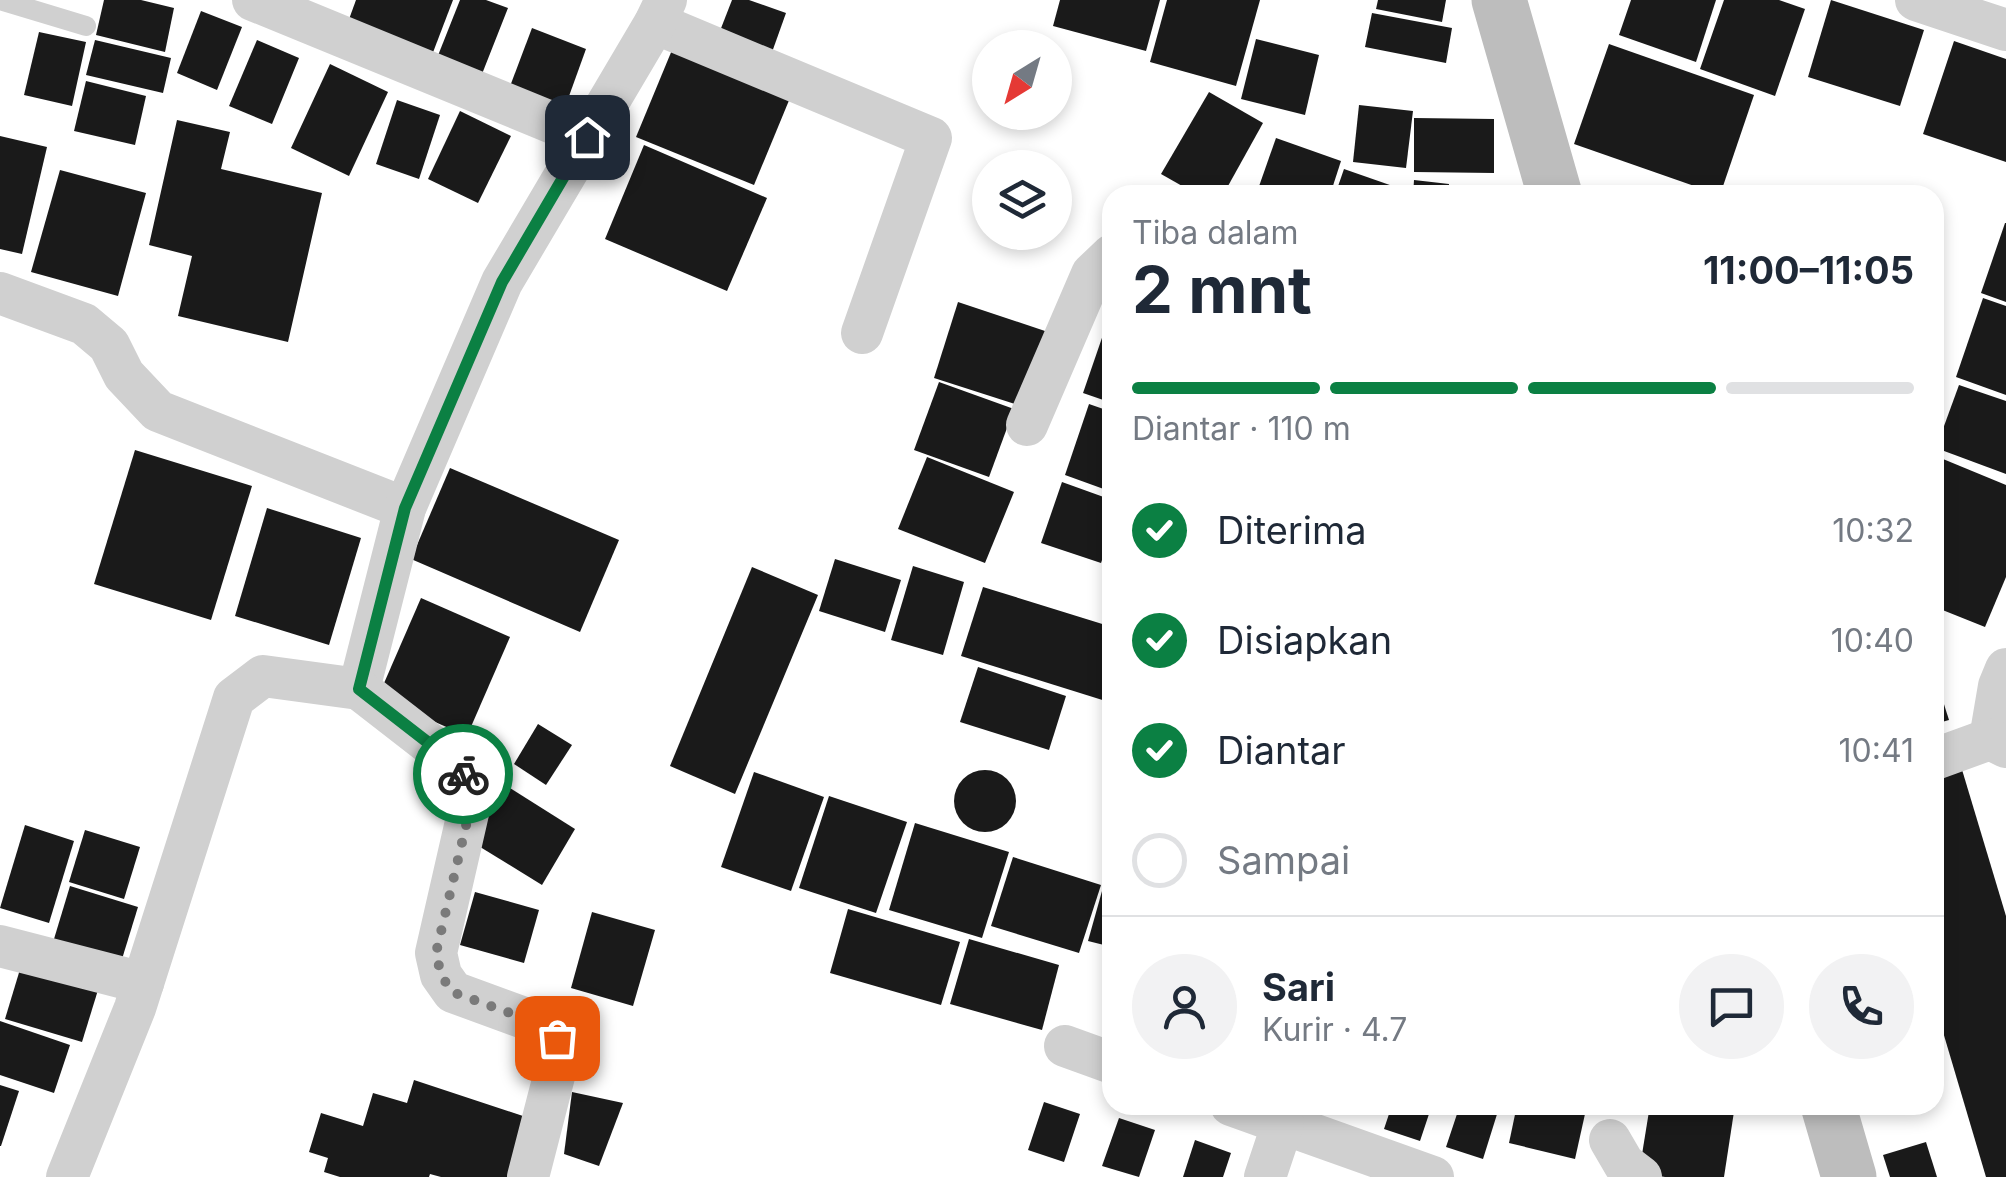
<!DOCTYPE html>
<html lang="id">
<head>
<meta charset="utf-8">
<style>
	:root { --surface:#fff; --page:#f2f2f3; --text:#1f2937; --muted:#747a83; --line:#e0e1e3; --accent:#0b8043 }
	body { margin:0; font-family:Inter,sans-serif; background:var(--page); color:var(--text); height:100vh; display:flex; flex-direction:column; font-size:38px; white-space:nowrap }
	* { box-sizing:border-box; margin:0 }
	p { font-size:32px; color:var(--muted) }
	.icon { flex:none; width:55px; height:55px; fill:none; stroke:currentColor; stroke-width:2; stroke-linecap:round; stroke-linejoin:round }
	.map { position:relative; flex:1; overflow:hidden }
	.sheet { position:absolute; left:1102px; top:185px; width:842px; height:930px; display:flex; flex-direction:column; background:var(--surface); border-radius:30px; box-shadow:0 5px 15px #0003 }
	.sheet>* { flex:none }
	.needle { width:65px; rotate:217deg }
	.fabs { position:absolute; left:972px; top:30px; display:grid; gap:20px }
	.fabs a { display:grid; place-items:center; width:100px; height:100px; border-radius:50%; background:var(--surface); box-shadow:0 5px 15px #0003; font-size:50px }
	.pin { position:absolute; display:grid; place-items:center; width:85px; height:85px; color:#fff; margin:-42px; border-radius:20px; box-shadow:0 5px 15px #0006 }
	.courier { position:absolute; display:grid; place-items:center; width:100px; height:100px; margin:-50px; border:8px solid #0b8043; border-radius:50%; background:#fff; color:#222; box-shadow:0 2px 12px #0007 }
	.headline em { font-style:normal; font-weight:700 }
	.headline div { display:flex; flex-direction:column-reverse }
	.headline { display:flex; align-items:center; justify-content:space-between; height:170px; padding:0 30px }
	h1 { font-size:65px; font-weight:700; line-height:75px }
	.bar { display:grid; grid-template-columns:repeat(4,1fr); gap:15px 10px; align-content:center; height:120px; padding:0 30px }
	.bar i { height:12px; border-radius:8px; background:var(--line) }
	.bar .selected { background:var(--accent) }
	.bar p { grid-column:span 4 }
	.line { display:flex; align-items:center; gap:25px; padding:0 30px; border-top:2px solid var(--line) }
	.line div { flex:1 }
	.round { display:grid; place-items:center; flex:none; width:105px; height:105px; border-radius:52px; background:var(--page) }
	ol { padding:0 30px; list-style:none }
	li { display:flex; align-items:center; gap:30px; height:110px }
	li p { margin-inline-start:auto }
	li .icon { padding:10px; border-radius:50%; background:var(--accent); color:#fff; stroke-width:4 }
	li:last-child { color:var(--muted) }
	li i { width:55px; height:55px; border:5px solid var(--line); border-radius:50% }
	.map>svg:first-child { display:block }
</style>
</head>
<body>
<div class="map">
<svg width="2006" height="1177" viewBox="0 0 2006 1177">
	<rect width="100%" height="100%" fill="#fff"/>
	<!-- building -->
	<g fill="#1a1a1a">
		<polygon points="104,0 141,0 174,8 165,52 96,35"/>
		<polygon points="356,0 453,0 432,55 348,22"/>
		<polygon points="460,0 486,0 508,8 482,74 437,58"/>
		<polygon points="732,0 749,0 786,13 771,55 718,36"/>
		<polygon points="1060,0 1160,0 1146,51 1053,26"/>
		<polygon points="1167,0 1260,0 1236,86 1150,62"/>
		<polygon points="1378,0 1446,0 1442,22 1376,9"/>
		<polygon points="1631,0 1716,0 1696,62 1619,35"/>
		<polygon points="1724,0 1779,0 1805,9 1775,96 1700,69"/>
		<polygon points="1831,0 1924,30 1900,106 1808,77"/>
		<polygon points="201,11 242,27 217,90 177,73"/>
		<polygon points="1372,13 1452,28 1446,63 1365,47"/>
		<polygon points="532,28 586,49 564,110 509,89"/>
		<polygon points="39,32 86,42 72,106 24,95"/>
		<polygon points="1256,39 1319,55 1305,115 1241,99"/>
		<polygon points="95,40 171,58 163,93 86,75"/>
		<polygon points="257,40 299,58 272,124 229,106"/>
		<polygon points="1954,41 2006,59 2006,162 1923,134"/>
		<polygon points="1609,44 1754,95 1720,195 1574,144"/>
		<polygon points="672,50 790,98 754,185 636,137"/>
		<polygon points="330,64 388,92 349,176 291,148"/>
		<polygon points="86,81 146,96 135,145 74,131"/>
		<polygon points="1209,92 1263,123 1223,195 1198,195 1161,174"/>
		<polygon points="397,100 440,115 419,179 376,164"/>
		<polygon points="1359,105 1413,111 1406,168 1353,162"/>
		<polygon points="460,111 511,136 478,203 428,179"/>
		<polygon points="1414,118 1494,119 1494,173 1414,172"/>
		<polygon points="177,120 230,132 221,169 322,193 288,342 178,316 192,256 149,245"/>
		<polygon points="0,136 47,147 22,254 0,249"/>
		<polygon points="1276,138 1341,161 1330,195 1266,195 1257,192"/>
		<polygon points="644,145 767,198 727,291 605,239"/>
		<polygon points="1344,169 1407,191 1406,195 1335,195"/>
		<polygon points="60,170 146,193 118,296 31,272"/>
		<polygon points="1414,180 1449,184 1448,195 1413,195"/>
		<polygon points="2005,223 2006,223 2006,302 1981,293"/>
		<polygon points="1983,298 2006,306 2006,395 1956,377"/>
		<polygon points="958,302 1048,332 1024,407 934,378"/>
		<polygon points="1105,329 1112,331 1112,403 1083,393"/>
		<polygon points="939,382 1014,409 989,477 914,450"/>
		<polygon points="1959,385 2006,401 2006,474 1936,448"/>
		<polygon points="1089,404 1112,412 1112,492 1065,475"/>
		<polygon points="135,450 252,486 211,620 94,584"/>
		<polygon points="927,457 1014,492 985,563 898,529"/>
		<polygon points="1943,459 2006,485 2006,577 1985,627 1935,607 1935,478"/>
		<polygon points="450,468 619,540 580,632 411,559"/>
		<polygon points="1062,482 1112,500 1112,531 1101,563 1041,543"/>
		<polygon points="267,508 361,538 329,645 235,616"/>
		<polygon points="835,559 901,580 885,632 819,611"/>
		<polygon points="913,566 964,582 943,655 891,640"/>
		<polygon points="752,567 818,595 735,794 670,766"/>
		<polygon points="983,587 1112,627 1112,703 961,656"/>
		<polygon points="421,598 510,637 467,736 378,697"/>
		<polygon points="978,667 1066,696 1049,750 960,722"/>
		<polygon points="1935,676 1949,720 1935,724"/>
		<polygon points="538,724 572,745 546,785 514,764"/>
		<polygon points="1960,763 2006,916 2006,1177 1986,1177 1935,1005 1935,771"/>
		<circle cx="985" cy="801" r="31"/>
		<polygon points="754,772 824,797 791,891 721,867"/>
		<polygon points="507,786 575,829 542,885 472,842"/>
		<polygon points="829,796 907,822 876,913 799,888"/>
		<polygon points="915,823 1009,852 982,938 889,910"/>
		<polygon points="25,825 74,841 49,923 0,908"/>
		<polygon points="85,830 140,847 124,899 69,882"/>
		<polygon points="1013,857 1101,885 1079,953 991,926"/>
		<polygon points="1111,859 1112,859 1112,947 1088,941"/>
		<polygon points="70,886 138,907 122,959 54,939"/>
		<polygon points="475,892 539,910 524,963 460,945"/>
		<polygon points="848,909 960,942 941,1005 830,973"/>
		<polygon points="592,912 655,930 633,1006 571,988"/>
		<polygon points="969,939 1059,965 1042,1030 950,1004"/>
		<polygon points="21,966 98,990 82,1042 5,1019"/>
		<polygon points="0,1021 70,1045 54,1093 0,1075"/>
		<polygon points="414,1080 526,1117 507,1177 441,1177 430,1174 429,1177 340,1177 324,1172 328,1158 309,1152 321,1113 363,1126 373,1093 407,1103"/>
		<polygon points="0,1085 19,1091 1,1146 0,1146"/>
		<polygon points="572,1092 623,1103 599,1166 564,1154"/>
		<polygon points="1044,1102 1080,1114 1064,1162 1028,1150"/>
		<polygon points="1392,1105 1432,1105 1420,1141 1384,1129"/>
		<polygon points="1460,1105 1481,1105 1498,1111 1483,1159 1446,1147"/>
		<polygon points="1517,1105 1587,1105 1575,1159 1509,1143"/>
		<polygon points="1650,1105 1735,1105 1724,1177 1665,1177 1639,1173"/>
		<polygon points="1119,1118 1155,1130 1139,1177 1102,1166"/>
		<polygon points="1195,1140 1231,1153 1223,1177 1183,1177"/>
		<polygon points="1926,1142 1937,1177 1890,1177 1883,1155"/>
	</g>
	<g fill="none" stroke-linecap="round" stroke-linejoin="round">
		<!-- service -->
		<polyline stroke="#d0d0d0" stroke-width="20" points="0,0 86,26"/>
		<!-- minor -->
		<g stroke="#d0d0d0" stroke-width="42">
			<polyline points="253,0 587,137"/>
			<polyline points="1916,0 2006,30"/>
			<polyline points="655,23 931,138 862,333"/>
			<polyline points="0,293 84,324 109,345 124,375 158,411 405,508"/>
			<polyline points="1027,425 1092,274 1112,255"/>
			<polyline points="359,689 405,508 502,282 655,23 666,0"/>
			<polyline points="359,689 457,765 468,781 471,800 436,953 441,975 453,992 546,1026 557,1038 560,1053 528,1177"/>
			<polyline points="1990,739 1999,686 2006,669"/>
			<polyline points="1935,759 1990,739 2006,747"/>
			<polyline points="0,946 143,983"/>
			<polyline points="1065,1046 1112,1063"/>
			<polyline points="1231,1105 1433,1177"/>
			<polyline points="1610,1140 1624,1164 1641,1177"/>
			<polyline points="67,1177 135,1008 234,698 263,676 359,689"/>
			<polyline points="1265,1177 1283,1123"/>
		</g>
		<!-- secondary -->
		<g stroke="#bdbdbd" stroke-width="55">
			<polyline points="1499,0 1555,195"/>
			<polyline points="1828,1105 1849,1177"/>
		</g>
	</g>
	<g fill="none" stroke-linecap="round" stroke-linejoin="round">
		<!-- done -->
		<polyline stroke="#7a7a7a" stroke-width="10" stroke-dasharray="0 18" points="463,774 468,780 472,800 436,953 441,975 452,992 546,1026 557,1038"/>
		<!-- route -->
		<polyline stroke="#0b8043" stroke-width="12" points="463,774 457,765 359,689 405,508 502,282 587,137"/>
	</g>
</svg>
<div class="fabs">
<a><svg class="needle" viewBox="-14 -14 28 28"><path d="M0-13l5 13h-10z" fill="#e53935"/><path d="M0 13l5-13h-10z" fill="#747a83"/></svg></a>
<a><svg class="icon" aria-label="layers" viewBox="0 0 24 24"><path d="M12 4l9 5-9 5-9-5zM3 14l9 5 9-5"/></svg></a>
</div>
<div class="pin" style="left:557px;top:1038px;background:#ea580c"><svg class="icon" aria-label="bag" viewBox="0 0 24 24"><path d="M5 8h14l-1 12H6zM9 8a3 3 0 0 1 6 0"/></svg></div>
<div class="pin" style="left:587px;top:137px;background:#1f2937"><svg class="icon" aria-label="home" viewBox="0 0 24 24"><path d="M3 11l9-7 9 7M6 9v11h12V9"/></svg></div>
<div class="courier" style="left:463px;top:774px"><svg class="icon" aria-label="bike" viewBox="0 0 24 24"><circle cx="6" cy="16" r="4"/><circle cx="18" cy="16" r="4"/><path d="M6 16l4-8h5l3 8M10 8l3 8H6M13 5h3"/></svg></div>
<section class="sheet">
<div class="headline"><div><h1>2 mnt</h1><p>Tiba dalam</p></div><em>11:00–11:05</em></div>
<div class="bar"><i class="selected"></i><i class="selected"></i><i class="selected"></i><i></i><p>Diantar · 110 m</p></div>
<ol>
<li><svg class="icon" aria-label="check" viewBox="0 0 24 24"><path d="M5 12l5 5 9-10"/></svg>Diterima<p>10:32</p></li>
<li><svg class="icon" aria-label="check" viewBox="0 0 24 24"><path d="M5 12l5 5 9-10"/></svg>Disiapkan<p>10:40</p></li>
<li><svg class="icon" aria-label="check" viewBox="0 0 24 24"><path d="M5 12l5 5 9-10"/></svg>Diantar<p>10:41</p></li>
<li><i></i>Sampai</li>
</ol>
<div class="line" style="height:180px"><a class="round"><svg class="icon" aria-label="person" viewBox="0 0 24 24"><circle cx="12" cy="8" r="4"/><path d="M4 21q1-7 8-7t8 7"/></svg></a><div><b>Sari</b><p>Kurir · 4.7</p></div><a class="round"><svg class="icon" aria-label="chat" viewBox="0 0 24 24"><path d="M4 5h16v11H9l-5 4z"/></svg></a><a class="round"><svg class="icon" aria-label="phone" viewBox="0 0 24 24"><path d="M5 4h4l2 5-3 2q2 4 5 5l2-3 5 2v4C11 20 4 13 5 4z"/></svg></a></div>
</section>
</div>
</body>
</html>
